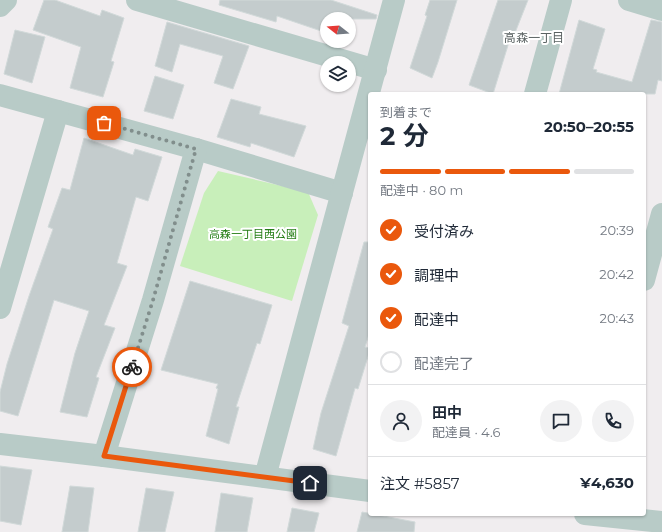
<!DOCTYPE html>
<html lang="ja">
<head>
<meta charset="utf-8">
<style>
	:root { --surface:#fff; --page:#f2f2f3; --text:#1f2937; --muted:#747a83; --line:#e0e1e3; --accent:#ea580c }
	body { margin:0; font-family:Montserrat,"Noto Sans JP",sans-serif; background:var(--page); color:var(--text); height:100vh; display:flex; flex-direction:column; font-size:15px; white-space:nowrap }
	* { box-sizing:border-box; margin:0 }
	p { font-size:13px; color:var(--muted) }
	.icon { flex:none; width:22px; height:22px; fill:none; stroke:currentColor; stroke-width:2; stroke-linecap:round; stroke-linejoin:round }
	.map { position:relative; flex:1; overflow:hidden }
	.drawer { position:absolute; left:368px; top:92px; width:278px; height:424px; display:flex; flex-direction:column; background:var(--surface); border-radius:4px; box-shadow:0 1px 3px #0004 }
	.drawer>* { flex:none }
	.needle { width:26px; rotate:287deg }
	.controls { position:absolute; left:320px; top:12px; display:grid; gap:8px }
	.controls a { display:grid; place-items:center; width:36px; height:36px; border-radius:50%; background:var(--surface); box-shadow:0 1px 3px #0004; font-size:20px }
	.pin { position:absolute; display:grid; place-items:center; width:34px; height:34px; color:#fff; margin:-17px; border-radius:8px; box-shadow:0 2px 6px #0006 }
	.courier { position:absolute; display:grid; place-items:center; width:40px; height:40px; margin:-20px; border:3px solid #ea580c; border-radius:50%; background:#fff; color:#222; box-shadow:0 1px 5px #0007 }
	.headline em { font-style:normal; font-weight:700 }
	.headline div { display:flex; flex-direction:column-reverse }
	.headline { display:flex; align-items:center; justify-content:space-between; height:68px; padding:0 12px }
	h1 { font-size:26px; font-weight:700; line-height:30px }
	.bar { display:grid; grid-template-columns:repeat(4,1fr); gap:6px 4px; align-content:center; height:48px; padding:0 12px }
	.bar i { height:5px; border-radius:3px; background:var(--line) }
	.bar .selected { background:var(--accent) }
	.bar p { grid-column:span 4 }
	.line { display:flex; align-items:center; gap:10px; padding:0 12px; border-top:1px solid var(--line) }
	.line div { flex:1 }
	.round { display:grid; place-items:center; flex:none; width:42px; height:42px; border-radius:21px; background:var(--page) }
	ol { padding:0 12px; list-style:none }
	li { display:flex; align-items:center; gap:12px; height:44px }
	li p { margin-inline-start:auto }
	li .icon { padding:4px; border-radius:50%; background:var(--accent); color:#fff; stroke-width:4 }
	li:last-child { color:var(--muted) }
	li i { width:22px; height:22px; border:2px solid var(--line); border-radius:50% }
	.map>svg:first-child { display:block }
</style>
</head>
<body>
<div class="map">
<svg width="662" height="532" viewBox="0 0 662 532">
	<rect width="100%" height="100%" fill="#f0edef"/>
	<!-- green -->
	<polygon fill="#c8efba" points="218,171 308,192 318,215 292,301 180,266 204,193"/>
	<!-- building -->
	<g fill="#c4cccd" stroke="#d1d9d9">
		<polygon points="44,0 55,0 100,16 102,10 124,18 111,61 114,62 103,97 70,88 81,47 33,30"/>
		<polygon points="220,0 331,0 377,15 376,19 327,19 327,33 277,16 276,22 219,5"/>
		<polygon points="430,0 457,0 438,62 432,78 410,68 427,16 425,15"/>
		<polygon points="498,0 528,0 511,43 509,42 493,94 469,85"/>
		<polygon points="579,20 605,29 593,69 597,70 596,72 632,82 651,20 662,22 662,81 658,80 655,94 559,94"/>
		<polygon points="167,22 249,46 233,89 214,83 223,56 180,44 172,72 155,66"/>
		<polygon points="15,30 45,37 32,83 4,74"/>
		<polygon points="155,76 184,85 173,119 144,111"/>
		<polygon points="231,99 261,107 259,114 306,126 294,157 251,143 250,147 217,137"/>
		<polygon points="84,138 133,155 135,149 162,157 148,201 136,197 117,263 127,266 104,325 115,328 96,377 99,378 87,417 60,412 75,353 89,311 54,300 18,416 0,411 0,392 7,364 29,296 53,229 48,227 62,188 70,190"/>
		<polygon points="364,242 370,242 370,331 365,347 370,348 370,350 358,389 355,388 336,456 313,449 321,413 349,326 342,323"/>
		<polygon points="190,281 272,305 260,344 257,343 236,407 239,407 229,444 206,436 218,389 216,388 218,384 161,370"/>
		<polygon points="0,466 32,470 21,525 0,521"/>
		<polygon points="70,486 94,488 88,532 62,532"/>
		<polygon points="146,488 174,492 165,532 138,532"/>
		<polygon points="221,493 253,498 247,532 215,532"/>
		<polygon points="292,508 319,513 314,532 287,532"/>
		<polygon points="362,512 415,522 414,532 357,532"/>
	</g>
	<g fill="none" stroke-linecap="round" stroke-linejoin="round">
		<!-- minor -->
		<g stroke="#b8cbc7" stroke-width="22">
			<polyline points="137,0 376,70"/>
			<polyline points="629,0 662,10"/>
			<polyline points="0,6 6,0"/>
			<polyline points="535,94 561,0"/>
			<polyline points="0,95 196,149 342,193"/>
			<polyline points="644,280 662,214"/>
			<polyline points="0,308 58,111"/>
			<polyline points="0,444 104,456 370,491"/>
			<polyline points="104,456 153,300 196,149"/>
			<polyline points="265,477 394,0"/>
			<polyline points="585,514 662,522"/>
		</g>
	</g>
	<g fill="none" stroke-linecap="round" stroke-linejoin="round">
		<!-- done -->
		<polyline stroke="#818e8c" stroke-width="4" stroke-dasharray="0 7.2" points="104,123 196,149 153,300 132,367"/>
		<!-- route -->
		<polyline stroke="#ea580c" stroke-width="5" points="132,367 104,456 310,483"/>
	</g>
	<g text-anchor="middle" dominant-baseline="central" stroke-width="4" stroke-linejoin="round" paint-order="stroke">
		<!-- park labels -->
		<g font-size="11" fill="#247d15" stroke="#fff">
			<text x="253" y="234">高森一丁目西公園</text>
		</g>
		<!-- neighbourhood labels -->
		<g font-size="12" fill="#5a6262" stroke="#fff">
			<text x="534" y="37">高森一丁目</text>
		</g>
	</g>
</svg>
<div class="controls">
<a><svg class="needle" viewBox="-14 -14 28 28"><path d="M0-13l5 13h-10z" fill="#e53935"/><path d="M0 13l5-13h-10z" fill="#747a83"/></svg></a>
<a><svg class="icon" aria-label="layers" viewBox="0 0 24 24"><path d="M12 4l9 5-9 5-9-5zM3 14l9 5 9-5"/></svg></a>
</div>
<div class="pin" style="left:104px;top:123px;background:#ea580c"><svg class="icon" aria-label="bag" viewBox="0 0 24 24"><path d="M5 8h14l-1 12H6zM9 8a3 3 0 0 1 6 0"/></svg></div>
<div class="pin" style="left:310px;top:483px;background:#1f2937"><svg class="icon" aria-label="home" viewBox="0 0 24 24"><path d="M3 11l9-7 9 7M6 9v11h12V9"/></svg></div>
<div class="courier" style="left:132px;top:367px"><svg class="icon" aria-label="bike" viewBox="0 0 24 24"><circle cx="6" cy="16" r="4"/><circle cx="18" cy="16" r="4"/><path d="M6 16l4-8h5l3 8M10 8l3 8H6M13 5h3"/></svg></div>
<section class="drawer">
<div class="headline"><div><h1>2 分</h1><p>到着まで</p></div><em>20:50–20:55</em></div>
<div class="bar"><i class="selected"></i><i class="selected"></i><i class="selected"></i><i></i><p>配達中 · 80 m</p></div>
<ol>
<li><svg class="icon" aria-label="check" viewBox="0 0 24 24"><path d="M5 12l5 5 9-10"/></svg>受付済み<p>20:39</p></li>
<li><svg class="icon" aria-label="check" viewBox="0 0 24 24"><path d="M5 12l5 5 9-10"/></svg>調理中<p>20:42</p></li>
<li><svg class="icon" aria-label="check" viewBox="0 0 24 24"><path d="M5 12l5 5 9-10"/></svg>配達中<p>20:43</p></li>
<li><i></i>配達完了</li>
</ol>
<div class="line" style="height:72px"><a class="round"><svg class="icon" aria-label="person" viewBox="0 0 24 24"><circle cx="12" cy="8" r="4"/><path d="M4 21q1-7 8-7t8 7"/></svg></a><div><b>田中</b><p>配達員 · 4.6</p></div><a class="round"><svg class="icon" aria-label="chat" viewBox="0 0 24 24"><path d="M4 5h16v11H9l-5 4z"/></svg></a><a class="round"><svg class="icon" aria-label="phone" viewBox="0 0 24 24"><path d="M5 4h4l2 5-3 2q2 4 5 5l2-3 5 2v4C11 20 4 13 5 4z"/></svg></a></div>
<div class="line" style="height:52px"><div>注文 #5857</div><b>¥4,630</b></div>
</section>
</div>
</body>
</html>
